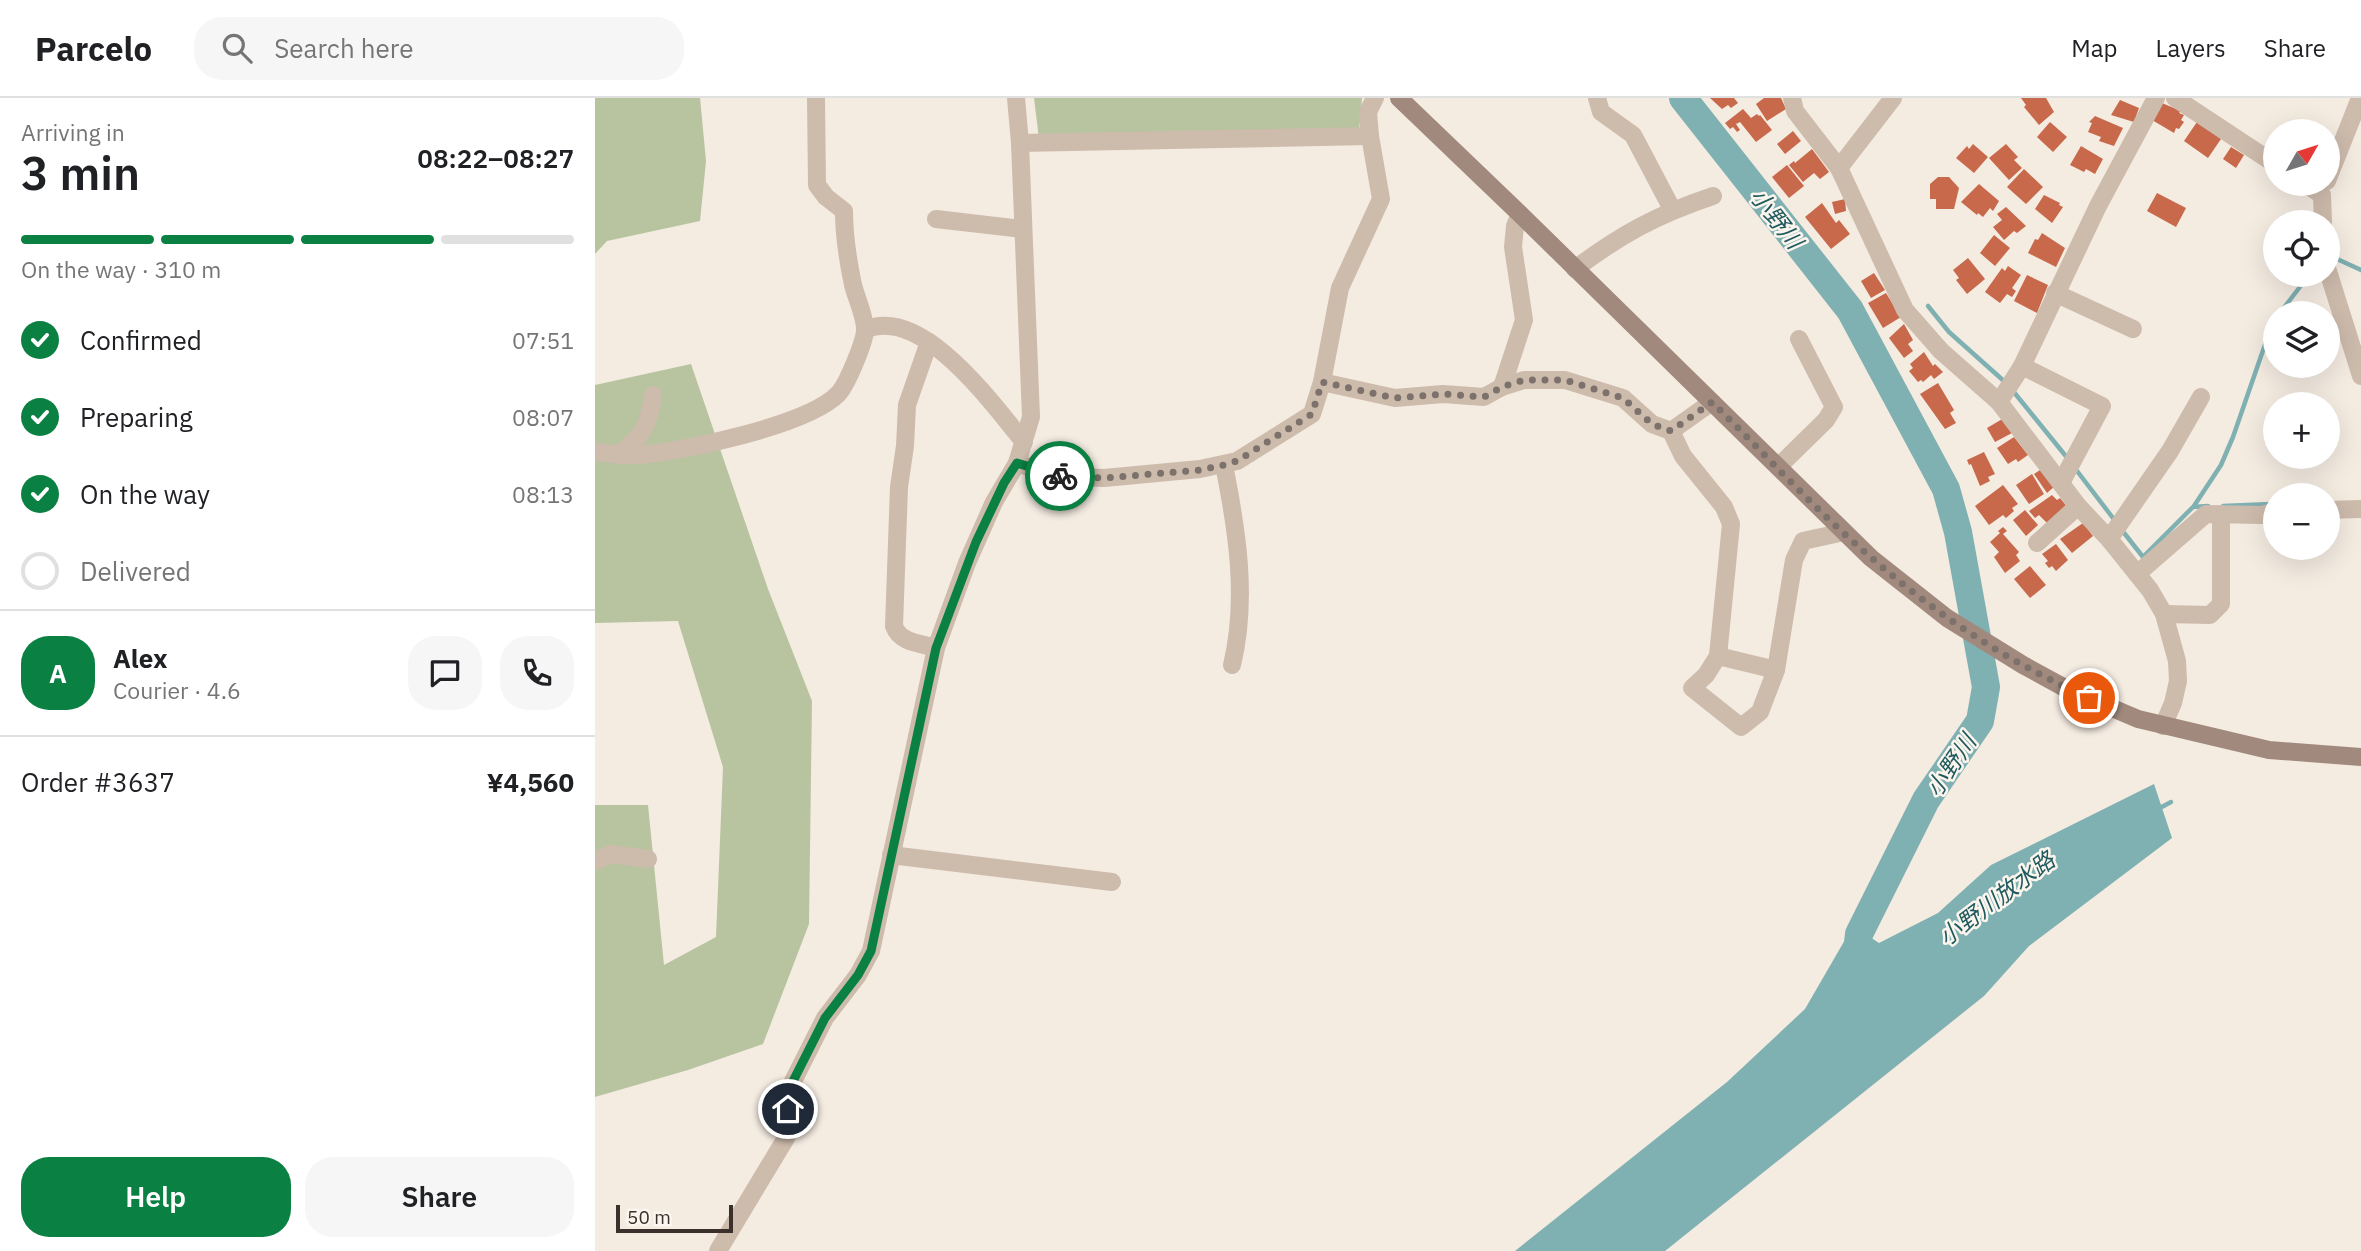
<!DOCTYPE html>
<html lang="en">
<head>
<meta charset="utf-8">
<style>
	:root { --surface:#fff; --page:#f6f6f6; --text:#202124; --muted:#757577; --line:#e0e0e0; --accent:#0b8043 }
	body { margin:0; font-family:"IBM Plex Sans","Noto Sans JP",sans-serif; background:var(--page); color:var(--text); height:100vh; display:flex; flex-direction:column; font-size:26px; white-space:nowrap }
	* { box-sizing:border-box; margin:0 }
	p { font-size:23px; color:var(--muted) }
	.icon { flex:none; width:38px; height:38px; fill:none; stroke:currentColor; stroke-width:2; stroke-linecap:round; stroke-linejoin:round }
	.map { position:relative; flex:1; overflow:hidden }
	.details { display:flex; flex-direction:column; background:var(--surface); width:595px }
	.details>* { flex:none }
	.needle { width:46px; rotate:51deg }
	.fabs { position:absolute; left:1668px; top:21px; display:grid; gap:14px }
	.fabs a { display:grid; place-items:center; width:77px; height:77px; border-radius:50%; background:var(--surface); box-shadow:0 7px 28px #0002; font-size:35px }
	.scale { position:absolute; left:21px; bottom:18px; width:117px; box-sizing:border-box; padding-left:7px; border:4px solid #3b302b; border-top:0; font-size:19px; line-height:24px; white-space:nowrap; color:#3b302b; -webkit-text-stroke:5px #fbf5ee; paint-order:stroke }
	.pin { position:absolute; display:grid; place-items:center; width:60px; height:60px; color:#fff; margin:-30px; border:4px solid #fff; border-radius:50%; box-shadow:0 2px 7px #0007 }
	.courier { position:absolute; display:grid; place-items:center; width:70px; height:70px; margin:-35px; border:5px solid #0b8043; border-radius:50%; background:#fff; color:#222; box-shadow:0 2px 9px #0007 }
	.summary em { font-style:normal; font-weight:600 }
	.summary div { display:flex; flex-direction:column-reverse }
	.summary { display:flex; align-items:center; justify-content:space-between; height:119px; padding:0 21px }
	h1 { font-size:46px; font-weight:600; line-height:52px }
	.bar { display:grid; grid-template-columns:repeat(4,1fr); gap:10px 7px; align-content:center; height:84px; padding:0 21px }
	.bar i { height:9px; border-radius:5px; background:var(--line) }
	.bar .active { background:var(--accent) }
	.bar p { grid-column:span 4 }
	.line { display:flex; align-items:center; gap:18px; padding:0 21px; border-top:2px solid var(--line) }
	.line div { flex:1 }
	.round { display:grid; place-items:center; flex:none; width:74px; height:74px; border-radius:28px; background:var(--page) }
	ol { padding:0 21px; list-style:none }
	li { display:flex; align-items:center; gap:21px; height:77px }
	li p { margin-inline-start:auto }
	li .icon { padding:7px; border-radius:50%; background:var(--accent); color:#fff; stroke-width:4 }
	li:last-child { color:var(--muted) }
	li i { width:38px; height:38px; border:4px solid var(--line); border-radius:50% }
	.button { display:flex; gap:14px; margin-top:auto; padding:14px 21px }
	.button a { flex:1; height:80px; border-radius:28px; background:var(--accent); color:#fff; font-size:28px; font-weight:600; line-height:80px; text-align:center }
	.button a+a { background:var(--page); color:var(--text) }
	header { display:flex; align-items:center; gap:42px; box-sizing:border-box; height:98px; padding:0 35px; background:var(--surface); border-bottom:2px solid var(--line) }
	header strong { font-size:33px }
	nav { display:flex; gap:38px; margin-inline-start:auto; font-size:24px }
	.search { width:490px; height:63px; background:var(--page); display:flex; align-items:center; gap:18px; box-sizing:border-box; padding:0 24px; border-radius:28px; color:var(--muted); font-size:26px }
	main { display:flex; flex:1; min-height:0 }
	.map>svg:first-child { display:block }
</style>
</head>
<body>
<header>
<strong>Parcelo</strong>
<div class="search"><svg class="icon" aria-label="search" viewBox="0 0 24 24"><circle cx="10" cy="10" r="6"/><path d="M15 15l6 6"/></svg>Search here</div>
<nav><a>Map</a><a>Layers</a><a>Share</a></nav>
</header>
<main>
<section class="details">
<div class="summary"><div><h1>3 min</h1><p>Arriving in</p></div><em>08:22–08:27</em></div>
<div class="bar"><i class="active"></i><i class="active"></i><i class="active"></i><i></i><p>On the way · 310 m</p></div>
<ol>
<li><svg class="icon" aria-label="check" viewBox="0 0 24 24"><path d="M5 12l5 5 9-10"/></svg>Confirmed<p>07:51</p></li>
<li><svg class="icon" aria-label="check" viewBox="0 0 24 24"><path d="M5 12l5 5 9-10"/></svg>Preparing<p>08:07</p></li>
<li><svg class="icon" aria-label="check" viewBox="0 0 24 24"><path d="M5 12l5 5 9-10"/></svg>On the way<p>08:13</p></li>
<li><i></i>Delivered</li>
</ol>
<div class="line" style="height:126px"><b class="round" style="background:var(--accent);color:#fff">A</b><div><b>Alex</b><p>Courier · 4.6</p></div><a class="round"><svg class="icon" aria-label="chat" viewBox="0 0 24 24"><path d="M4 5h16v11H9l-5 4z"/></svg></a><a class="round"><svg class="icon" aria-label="phone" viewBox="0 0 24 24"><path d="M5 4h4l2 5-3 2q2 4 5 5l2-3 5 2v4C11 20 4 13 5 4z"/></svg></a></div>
<div class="line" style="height:91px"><div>Order #3637</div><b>¥4,560</b></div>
<div class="button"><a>Help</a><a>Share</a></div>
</section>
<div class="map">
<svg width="1766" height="1153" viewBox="0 0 1766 1153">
	<rect width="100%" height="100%" fill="#f4ebe1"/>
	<!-- green -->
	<g fill="#b8c4a0">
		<polygon points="0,0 105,0 111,63 105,123 12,143 0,156"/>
		<polygon points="439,0 767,0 764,34 444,41"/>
		<polygon points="96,266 173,491 217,603 214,826 168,946 93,972 0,999 0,707 53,707 69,867 121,839 128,669 83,523 0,525 0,287"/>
	</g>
	<!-- water -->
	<polygon fill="#7fb0b2" points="1559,686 1577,740 1434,848 1389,898 1070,1153 920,1153 1132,984 1210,911 1258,828 1284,845 1343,815 1396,767"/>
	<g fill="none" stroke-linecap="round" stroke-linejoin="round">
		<!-- stream -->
		<g stroke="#7fb0b2" stroke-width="4.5">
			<polyline points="1733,164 1742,161 1766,172"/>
			<polyline points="1333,208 1354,234 1410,284"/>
			<polyline points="1685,215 1714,177"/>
			<polyline points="1418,293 1474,362"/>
			<polyline points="1479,369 1521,424"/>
			<polyline points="1599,408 1626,367 1638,339 1673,238 1680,225"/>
			<polyline points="1628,408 1676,406"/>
			<polyline points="1526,431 1548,459 1598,409 1613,408"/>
			<polyline points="1563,711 1576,704"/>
		</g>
		<!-- river -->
		<polyline stroke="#7fb0b2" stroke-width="28" points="1088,0 1255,212 1351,391 1363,434 1391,589 1385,623 1331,702 1264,836 1260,871"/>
	</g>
	<!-- building -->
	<g fill="#c8694b">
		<polygon points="1115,0 1139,0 1143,5 1136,10 1133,7 1127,11"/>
		<polygon points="1169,0 1186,0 1191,11 1172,23 1161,6"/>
		<polygon points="1426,0 1451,0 1459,14 1444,27 1429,9 1431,7"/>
		<polygon points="1525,2 1544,10 1539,24 1516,17"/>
		<polygon points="1567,5 1586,13 1584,15 1589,17 1586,22 1589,24 1584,31 1581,30 1579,35 1557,22"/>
		<polygon points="1148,11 1156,20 1162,16 1164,18 1165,17 1177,32 1161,44 1145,24 1141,26 1145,32 1142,34 1138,29 1135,31 1130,25"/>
		<polygon points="1500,18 1528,30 1519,48 1504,43 1506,39 1493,34 1497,25 1494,24"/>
		<polygon points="1455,24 1472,39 1458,54 1442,39"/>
		<polygon points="1602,24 1626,41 1613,60 1589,43"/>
		<polygon points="1198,33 1206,43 1190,56 1182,46"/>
		<polygon points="1378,46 1393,59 1379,75 1361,60 1372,48 1374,51"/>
		<polygon points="1411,46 1423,59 1419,62 1427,70 1414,82 1394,60"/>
		<polygon points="1486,48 1508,61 1500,76 1491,71 1489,74 1475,67"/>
		<polygon points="1636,49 1649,57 1641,70 1628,61"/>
		<polygon points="1217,51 1234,74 1225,81 1219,75 1208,84 1194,67 1199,63 1200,65"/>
		<polygon points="1192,67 1209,88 1194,100 1177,79"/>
		<polygon points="1429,71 1448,89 1431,106 1412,89"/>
		<polygon points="1343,79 1354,79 1364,90 1359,111 1341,111 1341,101 1335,101 1335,86"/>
		<polygon points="1384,86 1404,103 1398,113 1395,110 1388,119 1383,115 1382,117 1366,104"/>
		<polygon points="1562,95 1591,110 1581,129 1552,113"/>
		<polygon points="1449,97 1465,105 1464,107 1468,109 1457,125 1440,111"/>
		<polygon points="1250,101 1251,113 1240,116 1237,104"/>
		<polygon points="1227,105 1241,125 1244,122 1255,136 1236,151 1210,119"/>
		<polygon points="1411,109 1431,128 1422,135 1419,133 1409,142 1398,129 1407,122 1402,116"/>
		<polygon points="1447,135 1470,150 1461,169 1433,155 1440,141 1443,142"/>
		<polygon points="1399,137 1415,150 1400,168 1385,155"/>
		<polygon points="1373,160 1390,181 1372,196 1361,182 1364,180 1358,172"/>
		<polygon points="1413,168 1426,177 1417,190 1421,193 1417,199 1412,196 1405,205 1390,194 1407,170 1410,173"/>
		<polygon points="1279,175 1290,192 1276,200 1266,183"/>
		<polygon points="1432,177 1453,187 1442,215 1419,203"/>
		<polygon points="1291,195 1306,219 1288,230 1273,205"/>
		<polygon points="1309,226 1318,242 1313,246 1318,253 1309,260 1294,240"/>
		<polygon points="1329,254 1338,268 1340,266 1348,274 1339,281 1336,277 1328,284 1326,282 1323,284 1314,273 1318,270 1315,266"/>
		<polygon points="1343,285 1359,312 1355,315 1361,325 1350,331 1325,296"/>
		<polygon points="1409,320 1417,335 1400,344 1392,330"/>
		<polygon points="1419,339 1433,357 1423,364 1421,361 1413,366 1402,350"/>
		<polygon points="1389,354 1400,376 1393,379 1395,383 1385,388 1376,366 1374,367 1372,362"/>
		<polygon points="1448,370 1460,388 1452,395 1439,376"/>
		<polygon points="1437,376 1449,396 1434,406 1421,387"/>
		<polygon points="1408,387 1423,406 1417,410 1419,413 1411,420 1408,417 1394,427 1380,408"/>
		<polygon points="1457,397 1462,402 1465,400 1474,411 1454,427 1444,417 1440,420 1434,413"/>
		<polygon points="1430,412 1443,427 1431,438 1418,422"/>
		<polygon points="1488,425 1498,438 1477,455 1465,441"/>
		<polygon points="1408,429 1412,433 1408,436 1424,454 1421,457 1425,463 1410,475 1399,459 1404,454 1395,444 1405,435 1403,433"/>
		<polygon points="1461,446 1473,462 1461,473 1457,468 1454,470 1450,465 1453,463 1447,456"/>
		<polygon points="1435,468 1451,487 1435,500 1419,481"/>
	</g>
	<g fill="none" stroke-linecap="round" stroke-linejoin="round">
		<!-- street -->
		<g stroke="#cdbbac" stroke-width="18">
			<polyline points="1002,0 1006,14 1038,37 1077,111"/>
			<polyline points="1197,0 1200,13 1244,70 1310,212 1346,253 1404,304 1483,408 1514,441 1555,492 1569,516 1582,563 1583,583 1578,605 1568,628"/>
			<polyline points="1580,0 1680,66"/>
			<polyline points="425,45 775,38"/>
			<polyline points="1244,70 1298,0"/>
			<polyline points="1732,83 1765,0"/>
			<polyline points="1710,86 1727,97 1728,124"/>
			<polyline points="341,121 427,131"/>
			<polyline points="1732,170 1766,278"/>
			<path d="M 980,171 C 1026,136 1064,116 1118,98"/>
			<polyline points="1460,195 1538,231"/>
			<path d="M 270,232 C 327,206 398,307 429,344"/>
			<path d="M 334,244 L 312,307 L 310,348 L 304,389 L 299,528 C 305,545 325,545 341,550"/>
			<polyline points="1427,268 1507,308 1466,385"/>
			<polyline points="727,284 800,300 848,296 889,299 907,289 929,282 970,282 1028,300 1057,326 1076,333"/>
			<polyline points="907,289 929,222 918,149 920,128 925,116"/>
			<polyline points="1117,304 1076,333 1088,358 1129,409 1136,426 1123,558 1111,577 1097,590 1146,629 1165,614 1181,572 1199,462 1208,443 1249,434"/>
			<polyline points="1404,304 1427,268 1503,108 1561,0"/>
			<path d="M 0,354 C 14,356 28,358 42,357 C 87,354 213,327 243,296 C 252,287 269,245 270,233 C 271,221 261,199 258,187 C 253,163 249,137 249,113 L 231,99 L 222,87 L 221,0"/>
			<path d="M 23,357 C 48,339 54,326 58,297"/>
			<polyline points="422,365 460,378 509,380 605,371 642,363 717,316 727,284 745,190 786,101 775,38 773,14 780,0"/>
			<path d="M 629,367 C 642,432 653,501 637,567"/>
			<polyline points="1183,369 1231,322 1239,309 1204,241"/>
			<polyline points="1732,412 1766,411"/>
			<polyline points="1514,441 1575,353 1606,299"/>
			<polyline points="1442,445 1483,408"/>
			<polyline points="1542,476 1611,416 1667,417 1680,413"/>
			<polyline points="1569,516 1615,517 1626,506 1626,416"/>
			<polyline points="1123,558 1181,572"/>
			<polyline points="296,757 517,784"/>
			<polyline points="0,763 16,756 53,761"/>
			<path d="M 123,1153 L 191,1040 C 194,1027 198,1016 187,1005 L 230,920 L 263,877 L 276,853 L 341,550 L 372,465 L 399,404 L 422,365 L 436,319 L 425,45 L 421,0"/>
		</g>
		<!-- secondary -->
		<polyline stroke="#a18a7d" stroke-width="18" points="804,0 925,116 1276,460 1352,520 1428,567 1470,590 1543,621 1674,652 1766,659"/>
	</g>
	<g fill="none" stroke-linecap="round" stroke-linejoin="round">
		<!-- done -->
		<path stroke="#7c716b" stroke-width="7" stroke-dasharray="0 12.6" d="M 465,378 L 509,380 L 605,372 L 629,367 L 642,363 L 717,316 L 727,284 L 800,300 L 848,296 L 889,299 L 907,289 L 929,282 L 970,282 L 1028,300 L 1057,326 L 1076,333 L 1117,304 C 1170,356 1221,413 1278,461 C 1343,518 1415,565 1494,600"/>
		<!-- route -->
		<polyline stroke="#0b8043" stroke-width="9" points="193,1011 187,1005 230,920 263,877 276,853 341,550 381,444 409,385 422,365 465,378"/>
	</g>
	<g text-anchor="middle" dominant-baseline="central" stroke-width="5" stroke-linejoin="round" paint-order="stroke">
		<!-- water labels -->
		<g font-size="23" font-style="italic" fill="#1f5a5e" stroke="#fbf5ee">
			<text transform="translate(1182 120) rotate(52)">小野川</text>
			<text transform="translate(1355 667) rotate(-56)">小野川</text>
			<text transform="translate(1401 800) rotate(-37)">小野川放水路</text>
		</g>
	</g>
</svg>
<div class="fabs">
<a><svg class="needle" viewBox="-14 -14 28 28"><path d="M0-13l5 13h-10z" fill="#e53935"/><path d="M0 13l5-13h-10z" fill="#757577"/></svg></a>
<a><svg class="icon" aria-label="locate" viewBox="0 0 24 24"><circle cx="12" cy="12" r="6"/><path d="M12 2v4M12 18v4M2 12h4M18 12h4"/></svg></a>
<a><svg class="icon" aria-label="layers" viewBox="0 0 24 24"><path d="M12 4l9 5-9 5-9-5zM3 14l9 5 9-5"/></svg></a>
<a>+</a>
<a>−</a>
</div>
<div class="scale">50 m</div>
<div class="pin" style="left:1494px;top:600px;background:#ea580c"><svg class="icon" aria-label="bag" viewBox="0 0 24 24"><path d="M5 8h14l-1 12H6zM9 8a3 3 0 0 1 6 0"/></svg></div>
<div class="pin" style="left:193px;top:1011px;background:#1f2937"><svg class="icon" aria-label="home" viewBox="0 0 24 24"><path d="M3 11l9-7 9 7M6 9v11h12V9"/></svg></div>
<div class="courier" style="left:465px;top:378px"><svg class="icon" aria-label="bike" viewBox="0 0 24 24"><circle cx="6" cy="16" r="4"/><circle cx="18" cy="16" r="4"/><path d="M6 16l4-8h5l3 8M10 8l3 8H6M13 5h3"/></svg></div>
</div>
</main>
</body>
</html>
